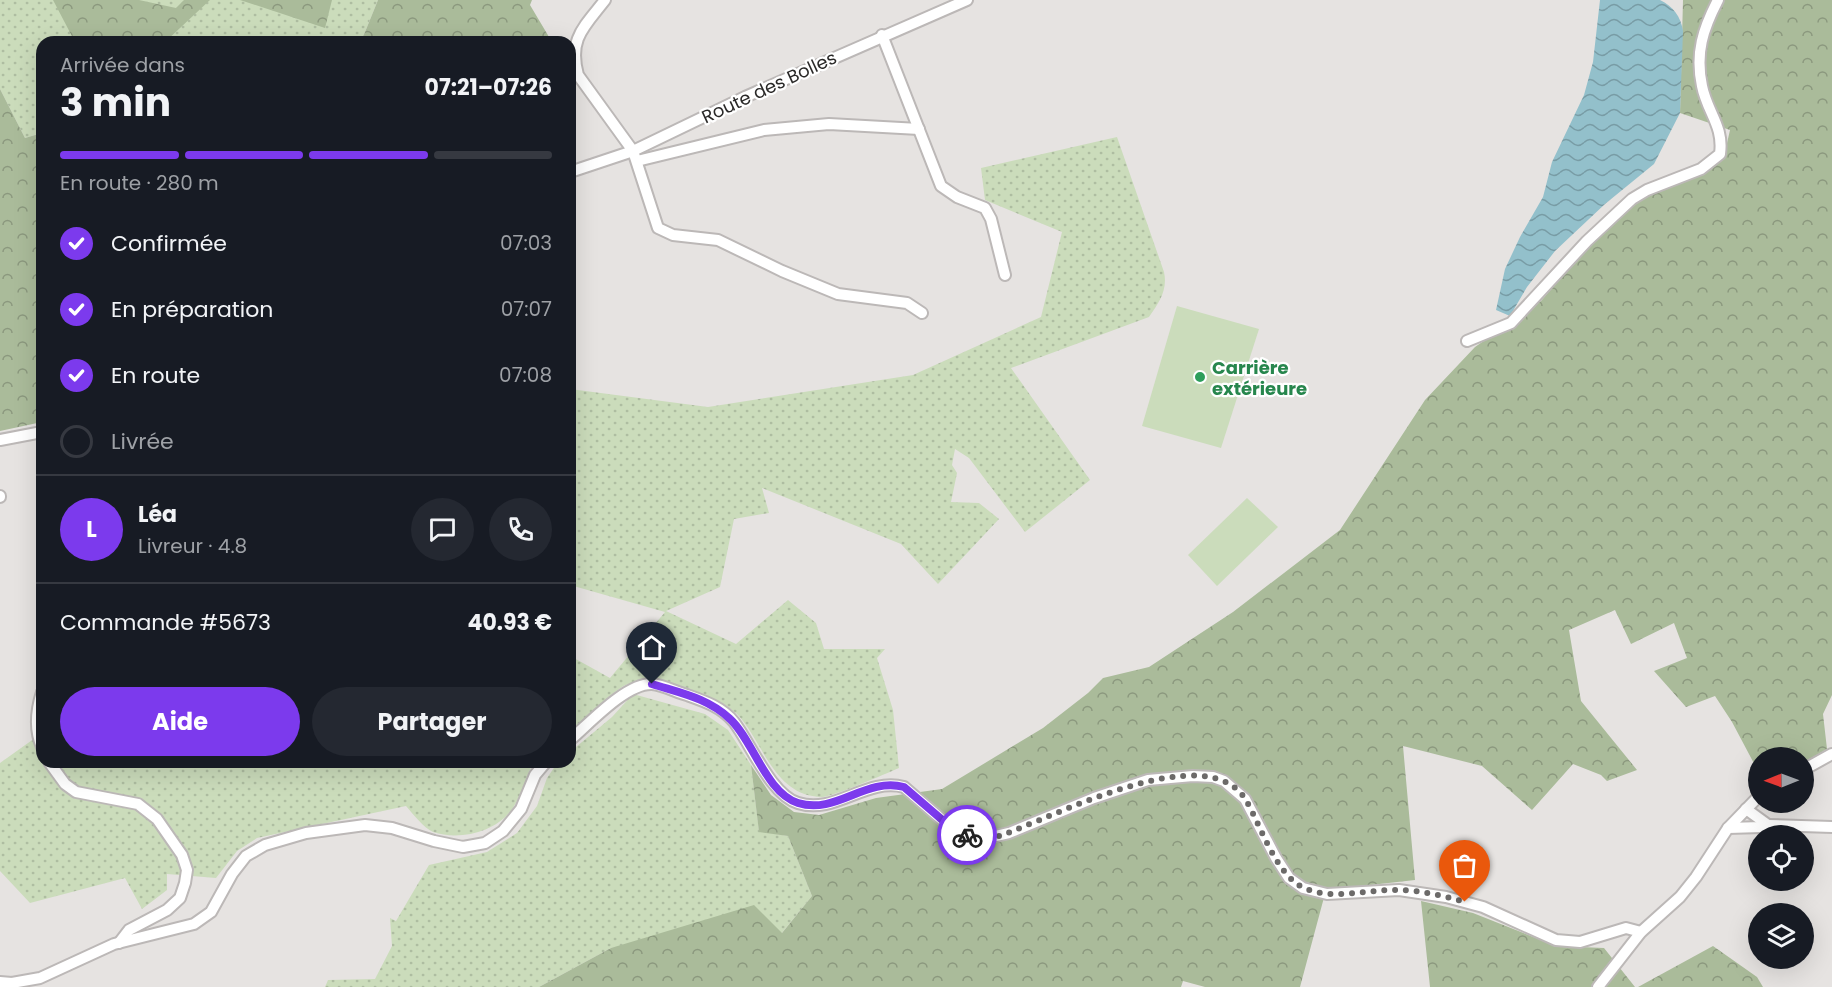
<!DOCTYPE html>
<html lang="fr">
<head>
<meta charset="utf-8">
<style>
	:root { --surface:#171b24; --page:#242831; --text:#f1f3f6; --muted:#9ea1a6; --line:#363941; --accent:#7c3aed }
	body { margin:0; font-family:Poppins,sans-serif; background:var(--page); color:var(--text); height:100vh; display:flex; flex-direction:column; font-size:22px; white-space:nowrap }
	* { box-sizing:border-box; margin:0 }
	p { font-size:20px; color:var(--muted) }
	.icon { flex:none; width:33px; height:33px; fill:none; stroke:currentColor; stroke-width:2; stroke-linecap:round; stroke-linejoin:round }
	.map { position:relative; flex:1; overflow:hidden }
	.drawer { position:absolute; left:36px; top:36px; width:540px; height:732px; display:flex; flex-direction:column; background:var(--surface); border-radius:18px; box-shadow:0 6px 24px #0002 }
	.drawer>* { flex:none }
	.needle { width:39px; rotate:269deg }
	.controls { position:absolute; left:1748px; top:747px; display:grid; gap:12px }
	.controls a { display:grid; place-items:center; width:66px; height:66px; border-radius:50%; background:var(--surface); box-shadow:0 6px 24px #0002; font-size:30px }
	.pin { position:absolute; display:grid; place-items:center; width:51px; height:51px; color:#fff; margin:-62px -26px; border-radius:50% 50% 50% 0; rotate:-45deg; box-shadow:0 0 6px #0007 }
	.pin .icon { rotate:45deg }
	.courier { position:absolute; display:grid; place-items:center; width:60px; height:60px; margin:-30px; border:4px solid #7c3aed; border-radius:50%; background:#fff; color:#222; box-shadow:0 2px 8px #0007 }
	.head em { font-style:normal; font-weight:700 }
	.head div { display:flex; flex-direction:column-reverse }
	.head { display:flex; align-items:center; justify-content:space-between; height:102px; padding:0 24px }
	h1 { font-size:39px; font-weight:700; line-height:45px }
	.bar { display:grid; grid-template-columns:repeat(4,1fr); gap:9px 6px; align-content:center; height:72px; padding:0 24px }
	.bar i { height:8px; border-radius:4px; background:var(--line) }
	.bar .active { background:var(--accent) }
	.bar p { grid-column:span 4 }
	.line { display:flex; align-items:center; gap:15px; padding:0 24px; border-top:2px solid var(--line) }
	.line div { flex:1 }
	.round { display:grid; place-items:center; flex:none; width:63px; height:63px; border-radius:32px; background:var(--page) }
	ol { padding:0 24px; list-style:none }
	li { display:flex; align-items:center; gap:18px; height:66px }
	li p { margin-inline-start:auto }
	li .icon { padding:6px; border-radius:50%; background:var(--accent); color:#fff; stroke-width:4 }
	li:last-child { color:var(--muted) }
	li i { width:33px; height:33px; border:3px solid var(--line); border-radius:50% }
	.cta { display:flex; gap:12px; margin-top:auto; padding:12px 24px }
	.cta a { flex:1; height:69px; border-radius:36px; background:var(--accent); color:#fff; font-size:24px; font-weight:700; line-height:69px; text-align:center }
	.cta a+a { background:var(--page); color:var(--text) }
	.map>svg:first-child { display:block }
</style>
</head>
<body>
<div class="map">
<svg width="1832" height="987" viewBox="0 0 1832 987">
	<defs>
		<pattern id="grass-dots" width="8" height="8" patternUnits="userSpaceOnUse" patternTransform="scale(1.5)"><rect width="8" height="8" fill="#cbdcbb"/><path d="M2 2h.1M6 6h.1" fill="none" stroke="#aebda1" stroke-width="1.8" stroke-linecap="round"/></pattern>
		<pattern id="forest-crowns" width="20" height="18" patternUnits="userSpaceOnUse" patternTransform="scale(1.5)"><rect width="20" height="18" fill="#aabb9a"/><path d="M2 6a3 3 0 1 1 6 0M12 15a3 3 0 1 1 6 0" fill="none" stroke="#8b987e"/></pattern>
		<pattern id="water-waves" width="16" height="10" patternUnits="userSpaceOnUse" patternTransform="scale(1.5)"><rect width="16" height="10" fill="#93c0cb"/><path d="M0 5q4-4 8 0t8 0" fill="none" stroke="#789ca5"/></pattern>
	</defs>
	<rect width="100%" height="100%" fill="#e6e3e1"/>
	<!-- grass -->
	<g fill="url(#grass-dots)">
		<polygon points="0,0 378,0 361,42 42,42 42,133 25,138 0,89"/>
		<path d="M 1117,137 L 1164,272 C 1168,290 1159,303 1149,317 L 1011,368 L 1090,480 L 1025,532 L 969,458 L 955,449 L 952,465 L 957,473 L 951,502 L 979,503 L 999,519 L 938,584 L 901,544 L 762,488 L 769,513 L 734,519 L 720,587 L 666,611 L 736,644 L 788,600 L 816,623 L 824,649 L 885,649 L 877,658 L 893,710 L 899,768 C 885,774 832,797 822,797 C 773,796 764,742 737,714 C 717,694 648,670 622,687 C 604,699 587,717 570,731 L 570,658 L 574,658 L 610,678 L 665,612 L 570,585 L 570,389 L 708,407 L 913,375 L 1041,317 L 1062,232 L 985,200 L 981,168 Z"/>
		<polygon points="633,694 705,714 728,730 751,765 759,831 788,836 812,896 781,934 611,948 539,987 325,987 328,980 375,979 392,946 390,918 396,921 429,865 487,852 517,833 537,806 547,778 558,762 570,762 570,752 612,717"/>
		<path d="M 42,733 L 42,762 L 535,762 L 532,765 C 526,779 521,795 513,808 C 497,832 460,841 433,832 C 424,828 413,814 406,806 L 257,838 L 237,851 L 216,878 L 167,874 L 167,890 L 142,909 L 125,878 L 30,903 L 0,871 L 0,763 Z"/>
	</g>
	<!-- forest -->
	<g fill="url(#forest-crowns)">
		<polygon points="53,0 139,0 176,8 184,0 210,0 165,42 75,42"/>
		<polygon points="240,0 332,0 325,28"/>
		<polygon points="378,0 532,0 530,5 552,42 361,42"/>
		<polygon points="1683,0 1832,0 1832,695 1823,714 1827,749 1803,763 1803,758 1758,758 1758,771 1732,722 1715,696 1686,707 1654,671 1687,658 1674,623 1631,644 1615,610 1569,630 1581,701 1637,770 1607,781 1601,775 1573,764 1532,810 1482,766 1403,746 1415,880 1326,890 1300,987 1205,987 1183,981 1181,987 539,987 611,948 754,905 782,933 812,896 788,836 759,832 751,765 771,795 794,812 819,815 876,798 942,789 1043,728 1088,693 1103,678 1149,667 1233,612 1340,530 1425,400 1475,347 1541,301 1592,241 1644,193 1725,152 1730,130 1680,113"/>
		<polygon points="0,89 25,138 42,133 42,422 0,431"/>
		<polygon points="1421,901 1473,913 1556,946 1604,948 1635,987 1430,987"/>
		<polygon points="1713,946 1757,977 1763,987 1638,987"/>
	</g>
	<!-- pitch -->
	<g fill="#cbdcbb">
		<polygon points="1177,306 1259,329 1221,448 1142,426"/>
		<polygon points="1247,498 1278,527 1217,586 1188,555"/>
	</g>
	<!-- water -->
	<path fill="url(#water-waves)" d="M 1600,0 L 1660,0 C 1673,6 1681,17 1683,31 L 1680,113 L 1654,164 L 1605,204 L 1555,251 L 1527,287 L 1510,316 L 1496,310 L 1505,269 L 1520,237 L 1543,197 L 1552,162 L 1584,95 L 1593,62 Z"/>
	<g fill="none" stroke-linecap="round" stroke-linejoin="round">
		<defs>
			<g id="minor">
				<path d="M 605,0 C 584,27 568,39 578,75 L 633,151 L 658,228 L 673,235 L 718,240 L 782,271 L 838,294 L 907,303 L 922,313"/>
				<polyline points="882,35 941,186 957,197 985,208 991,219 1005,275"/>
				<polyline points="637,161 764,130 829,124 919,129"/>
				<polyline points="570,172 633,151 745,97 967,0"/>
				<path d="M 1467,341 L 1511,323 L 1587,241 L 1632,199 L 1647,190 L 1701,169 L 1720,154 C 1724,126 1707,112 1702,86 C 1695,53 1703,29 1718,0"/>
				<polyline points="0,440 42,432"/>
				<polyline points="0,496 0,497"/>
				<path d="M 42,692 C 36,711 34,729 42,747"/>
				<path d="M 570,740 C 589,724 626,683 652,684 C 663,685 676,692 687,695 C 704,701 722,707 734,722 C 751,744 771,795 798,803 C 835,815 866,777 904,787 L 954,830 L 975,837 L 987,838 L 1009,833 L 1094,798 L 1148,780 L 1193,776 L 1213,777 L 1224,781 L 1245,799 L 1276,858 L 1289,878 L 1303,888 L 1327,894 L 1399,890 L 1446,897 L 1483,907 L 1556,940 L 1580,942 L 1626,928 L 1641,932"/>
				<polyline points="49,762 65,784 76,792 138,804 157,819 182,855 187,870 185,883 180,898 167,910 129,930 119,943"/>
				<polyline points="1803,770 1832,754"/>
				<polyline points="1746,809 1768,825"/>
				<polyline points="1728,828 1762,827 1768,825 1832,827"/>
				<polyline points="0,982 12,983 40,978 114,944 194,924 211,912 232,874 246,856 265,845 306,833 365,825 392,828 434,841 463,847 485,843 503,831 521,809 535,775 546,762"/>
				<polyline points="1598,987 1641,932 1680,897 1696,877 1728,828 1758,797"/>
			</g>
		</defs>
		<!-- minor casing -->
		<use href="#minor" stroke="#bcb8b7" stroke-width="14"/>
		<!-- minor -->
		<use href="#minor" stroke="#fff" stroke-width="10"/>
	</g>
	<g fill="none" stroke-linecap="round" stroke-linejoin="round">
		<!-- done -->
		<path stroke="#6c6a69" stroke-width="6" stroke-dasharray="0 10.8" d="M 967,835 L 987,838 L 999,836 C 1051,819 1209,733 1247,802 C 1261,827 1277,876 1304,888 C 1333,901 1367,889 1398,890 C 1420,890 1443,896 1465,902"/>
		<!-- route -->
		<path stroke="#7c3aed" stroke-width="8" d="M 652,684 C 680,693 708,698 730,719 C 753,740 766,793 798,803 C 836,815 865,777 904,787 L 954,830 L 967,835"/>
	</g>
	<!-- markers -->
	<circle fill="#2e9e5b" stroke="#fff" stroke-width="2" cx="1200" cy="377" r="6"/>
	<g text-anchor="middle" dominant-baseline="central" stroke-width="4.5" stroke-linejoin="round" paint-order="stroke">
		<!-- street labels -->
		<g font-size="18" fill="#2a2928" stroke="#fff">
			<text transform="translate(769 87) rotate(-25)">Route des Bolles</text>
		</g>
		<!-- leisure labels -->
		<g font-size="18" font-weight="bold" fill="#27864d" stroke="#fff" text-anchor="start">
			<text x="1212" y="367">Carrière<tspan x="1212" dy="21">extérieure</tspan></text>
		</g>
	</g>
</svg>
<div class="controls">
<a><svg class="needle" viewBox="-14 -14 28 28"><path d="M0-13l5 13h-10z" fill="#e53935"/><path d="M0 13l5-13h-10z" fill="#9ea1a6"/></svg></a>
<a><svg class="icon" aria-label="locate" viewBox="0 0 24 24"><circle cx="12" cy="12" r="6"/><path d="M12 2v4M12 18v4M2 12h4M18 12h4"/></svg></a>
<a><svg class="icon" aria-label="layers" viewBox="0 0 24 24"><path d="M12 4l9 5-9 5-9-5zM3 14l9 5 9-5"/></svg></a>
</div>
<div class="pin" style="left:1465px;top:902px;background:#ea580c"><svg class="icon" aria-label="bag" viewBox="0 0 24 24"><path d="M5 8h14l-1 12H6zM9 8a3 3 0 0 1 6 0"/></svg></div>
<div class="pin" style="left:652px;top:684px;background:#1f2937"><svg class="icon" aria-label="home" viewBox="0 0 24 24"><path d="M3 11l9-7 9 7M6 9v11h12V9"/></svg></div>
<div class="courier" style="left:967px;top:835px"><svg class="icon" aria-label="bike" viewBox="0 0 24 24"><circle cx="6" cy="16" r="4"/><circle cx="18" cy="16" r="4"/><path d="M6 16l4-8h5l3 8M10 8l3 8H6M13 5h3"/></svg></div>
<section class="drawer">
<div class="head"><div><h1>3 min</h1><p>Arrivée dans</p></div><em>07:21–07:26</em></div>
<div class="bar"><i class="active"></i><i class="active"></i><i class="active"></i><i></i><p>En route · 280 m</p></div>
<ol>
<li><svg class="icon" aria-label="check" viewBox="0 0 24 24"><path d="M5 12l5 5 9-10"/></svg>Confirmée<p>07:03</p></li>
<li><svg class="icon" aria-label="check" viewBox="0 0 24 24"><path d="M5 12l5 5 9-10"/></svg>En préparation<p>07:07</p></li>
<li><svg class="icon" aria-label="check" viewBox="0 0 24 24"><path d="M5 12l5 5 9-10"/></svg>En route<p>07:08</p></li>
<li><i></i>Livrée</li>
</ol>
<div class="line" style="height:108px"><b class="round" style="background:var(--accent);color:#fff">L</b><div><b>Léa</b><p>Livreur · 4.8</p></div><a class="round"><svg class="icon" aria-label="chat" viewBox="0 0 24 24"><path d="M4 5h16v11H9l-5 4z"/></svg></a><a class="round"><svg class="icon" aria-label="phone" viewBox="0 0 24 24"><path d="M5 4h4l2 5-3 2q2 4 5 5l2-3 5 2v4C11 20 4 13 5 4z"/></svg></a></div>
<div class="line" style="height:78px"><div>Commande #5673</div><b>40.93 €</b></div>
<div class="cta"><a>Aide</a><a>Partager</a></div>
</section>
</div>
</body>
</html>
